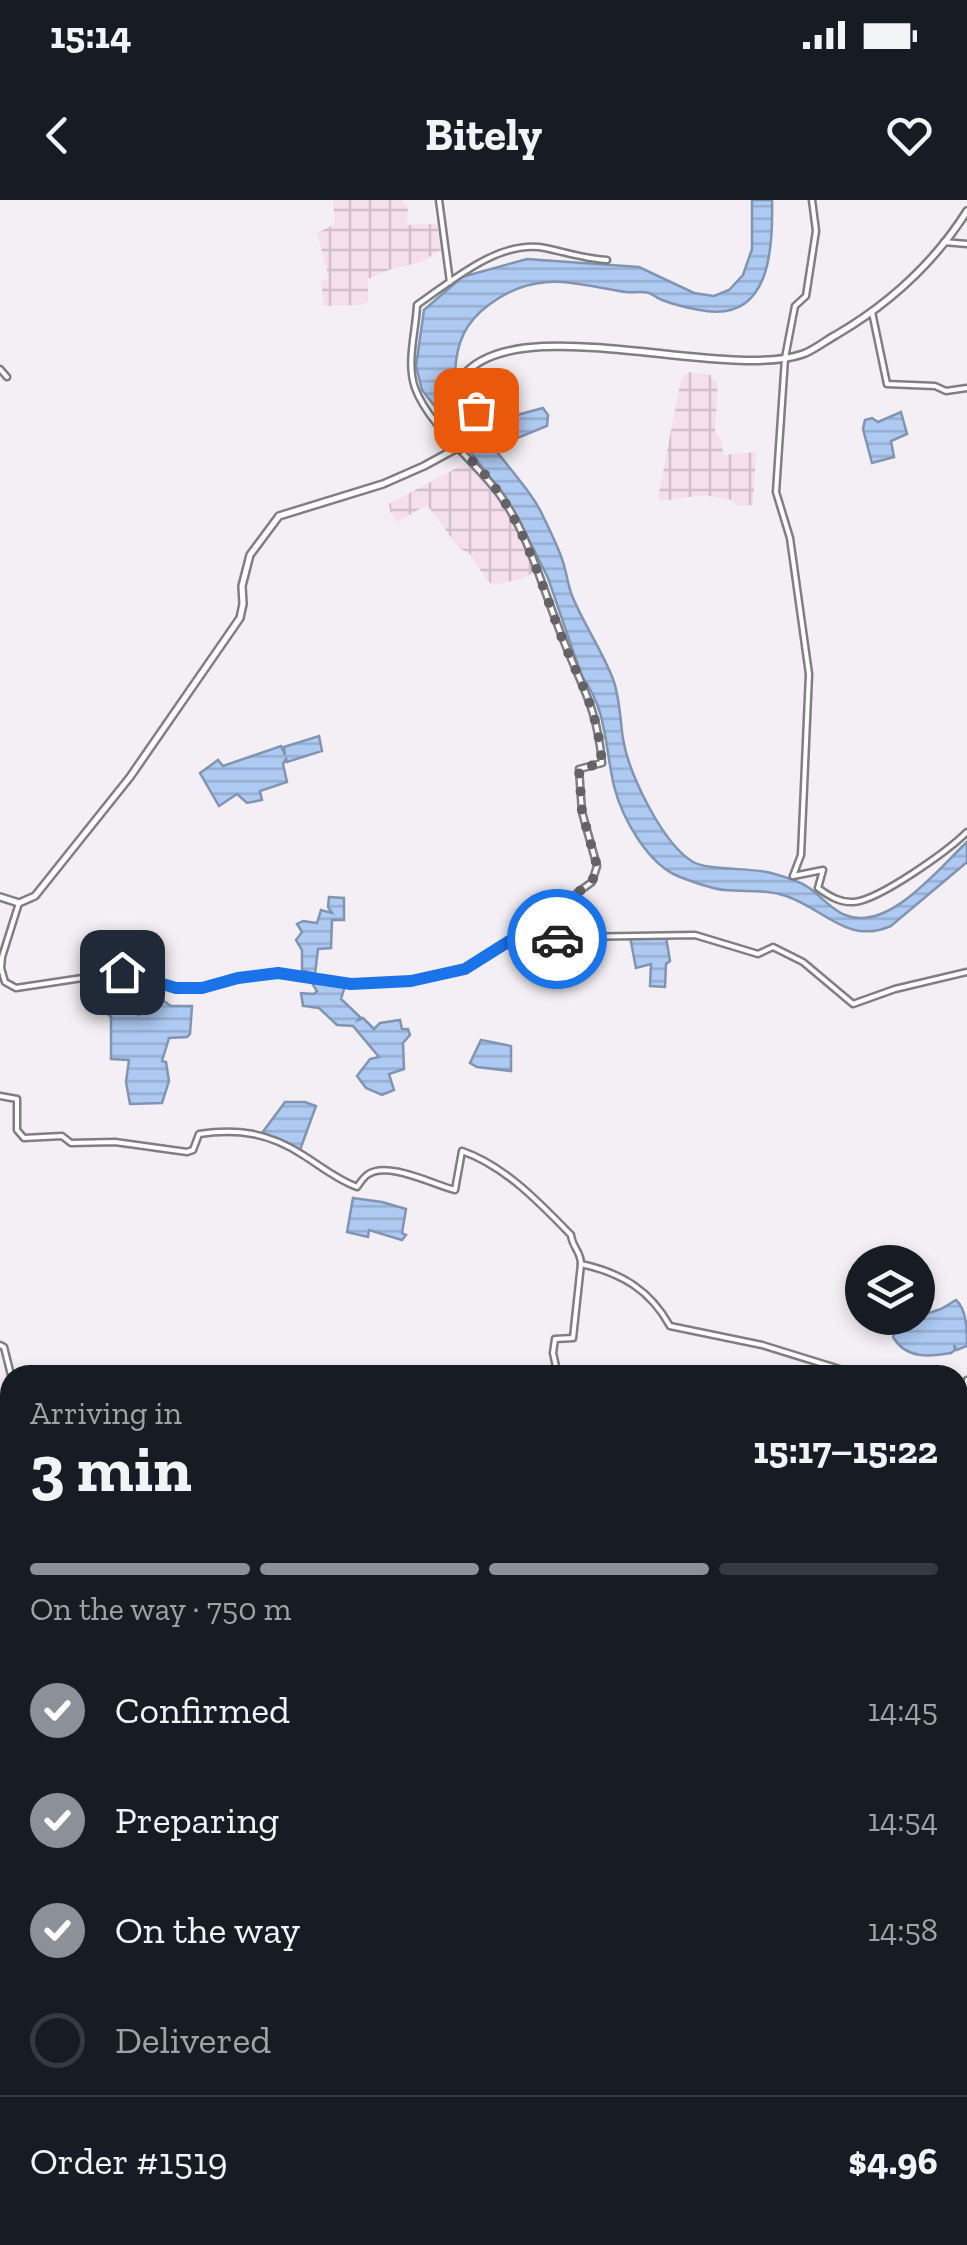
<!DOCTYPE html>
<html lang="en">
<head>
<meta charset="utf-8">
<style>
	:root { --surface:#171b24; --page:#20242c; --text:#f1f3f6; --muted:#9ea1a6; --line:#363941; --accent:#8c9099 }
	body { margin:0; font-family:"Zilla Slab",serif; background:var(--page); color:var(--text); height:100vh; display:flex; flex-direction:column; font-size:38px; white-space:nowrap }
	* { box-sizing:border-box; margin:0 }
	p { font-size:32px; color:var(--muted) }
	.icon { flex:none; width:55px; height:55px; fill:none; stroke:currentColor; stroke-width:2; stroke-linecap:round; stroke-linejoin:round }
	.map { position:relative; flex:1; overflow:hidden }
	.sheet { position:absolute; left:0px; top:1165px; width:968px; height:880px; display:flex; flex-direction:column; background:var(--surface); border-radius:30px 30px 0 0; box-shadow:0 5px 15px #0003 }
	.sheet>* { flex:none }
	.fabs { position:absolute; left:845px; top:1045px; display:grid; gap:20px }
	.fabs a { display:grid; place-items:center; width:90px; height:90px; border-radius:50%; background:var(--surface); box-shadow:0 5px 15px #0003; font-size:50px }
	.pin { position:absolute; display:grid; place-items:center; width:85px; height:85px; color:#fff; margin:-42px; border-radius:20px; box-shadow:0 5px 15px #0006 }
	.courier { position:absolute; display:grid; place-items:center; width:100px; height:100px; margin:-50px; border:8px solid #1a73e8; border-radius:50%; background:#fff; color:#222; box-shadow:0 2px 12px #0007 }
	.head em { font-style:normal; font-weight:700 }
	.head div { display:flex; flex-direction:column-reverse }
	.head { display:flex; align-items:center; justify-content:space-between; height:170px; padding:0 30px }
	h1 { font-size:65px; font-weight:700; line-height:75px }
	.bar { display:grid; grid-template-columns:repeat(4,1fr); gap:15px 10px; align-content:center; height:120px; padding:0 30px }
	.bar i { height:12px; border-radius:8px; background:var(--line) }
	.bar .on { background:var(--accent) }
	.bar p { grid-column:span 4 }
	.line { display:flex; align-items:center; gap:25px; padding:0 30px; border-top:2px solid var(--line) }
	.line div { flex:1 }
	ol { padding:0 30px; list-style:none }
	li { display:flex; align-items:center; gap:30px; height:110px }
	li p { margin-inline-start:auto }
	li .icon { padding:10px; border-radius:50%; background:var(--accent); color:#fff; stroke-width:4 }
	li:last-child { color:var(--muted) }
	li i { width:55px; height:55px; border:5px solid var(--line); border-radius:50% }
	.status { display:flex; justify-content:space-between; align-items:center; height:70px; padding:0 50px; background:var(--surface); direction:ltr }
	.status svg { height:28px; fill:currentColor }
	header { display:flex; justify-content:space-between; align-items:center; height:130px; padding:0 30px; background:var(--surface); font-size:45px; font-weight:700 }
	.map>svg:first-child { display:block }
</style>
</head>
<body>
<div class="status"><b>15:14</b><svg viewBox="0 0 49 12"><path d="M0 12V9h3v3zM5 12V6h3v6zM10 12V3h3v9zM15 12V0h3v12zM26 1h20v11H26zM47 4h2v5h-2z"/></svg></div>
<header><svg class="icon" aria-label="back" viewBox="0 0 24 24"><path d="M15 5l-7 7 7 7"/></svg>Bitely<svg class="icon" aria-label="heart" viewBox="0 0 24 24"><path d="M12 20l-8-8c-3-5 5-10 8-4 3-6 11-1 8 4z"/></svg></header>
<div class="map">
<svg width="967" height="2045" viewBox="0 0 967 2045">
	<defs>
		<pattern id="industrial-grid" width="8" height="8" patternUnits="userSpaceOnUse" patternTransform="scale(2.5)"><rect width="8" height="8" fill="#f5dfed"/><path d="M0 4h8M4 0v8" fill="none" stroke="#d1bfca"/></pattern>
		<pattern id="water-rules" width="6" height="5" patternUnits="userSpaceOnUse" patternTransform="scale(2.5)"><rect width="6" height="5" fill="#aecaf3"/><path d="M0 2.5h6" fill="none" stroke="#95add0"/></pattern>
	</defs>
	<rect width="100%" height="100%" fill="#f3eff4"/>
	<!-- industrial -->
	<g fill="url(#industrial-grid)">
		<polygon points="333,0 402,0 408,8 407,25 437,24 441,50 421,62 391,69 368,79 368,102 362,105 324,106 321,81 329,78 317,33 335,24"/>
		<polygon points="688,172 711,175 711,179 718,183 715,231 722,241 723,255 756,252 753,305 737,306 732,300 703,295 661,301 658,298 681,180"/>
		<polygon points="468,262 494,289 521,335 533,373 520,379 493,385 487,380 470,354 459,348 427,305 396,322 390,311 389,304"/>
	</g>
	<!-- water -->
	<g fill="url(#water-rules)" stroke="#8194b1" stroke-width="2.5">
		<path d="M 752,0 L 772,0 C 773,44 772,120 706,111 C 693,109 675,105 662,100 C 659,99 652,94 649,93 C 642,91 634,93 626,92 C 574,84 537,69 490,104 C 465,122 456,143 455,174 C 453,214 523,274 542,314 C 549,329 558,346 563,362 C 567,374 568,387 573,398 C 585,426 602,451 613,479 C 620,498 620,519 623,539 C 629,574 662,643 693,662 C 707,670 748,668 767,672 C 777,674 787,678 796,681 C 816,688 826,707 845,715 C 888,733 938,669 967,642 L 967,662 L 891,726 C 847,745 825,709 786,696 C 766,689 745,692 725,690 C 711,689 693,682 680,677 C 648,665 622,618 614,586 C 605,548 607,509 582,477 L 548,378 L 520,322 L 500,290 L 422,190 L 416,166 L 424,110 L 462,77 L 527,59 L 639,67 L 694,93 L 714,96 L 729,90 L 743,75 L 752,49 Z"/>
		<polygon points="543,208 548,215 547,226 510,241 495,233 493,227 502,219"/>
		<polygon points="901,212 907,234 891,241 894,257 872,263 863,229 865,220 872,218 878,222"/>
		<polygon points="319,536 322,551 287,562 286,559 283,564 287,582 260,591 262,600 247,603 237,594 219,606 200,573 218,560 223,566 281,546 285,555 284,547"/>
		<polygon points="329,697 344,698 344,720 332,720 331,748 318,749 315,774 302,770 302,750 296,740 302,732 297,724 303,721 317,723 321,710 332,713 328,707"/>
		<polygon points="630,737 666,737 670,761 666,764 665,787 650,786 651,764 636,768"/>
		<polygon points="317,781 345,786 341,799 360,817 358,820 363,818 374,829 380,823 400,820 402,829 408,829 410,835 403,843 404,869 389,874 394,890 382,895 366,888 357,876 370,859 379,857 353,826 337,825 319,808 303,806 301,793 314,794 317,791 313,785"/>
		<polygon points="124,797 132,799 130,813 138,813 139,816 140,801 149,803 161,799 171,806 192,806 190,834 187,837 169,838 162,861 166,862 169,881 162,903 130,904 126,882 129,860 111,859 111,817 105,811 105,806"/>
		<polygon points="481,840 511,846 511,871 477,867 470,863"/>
		<polygon points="285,902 305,902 316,906 300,950 262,933"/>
		<polygon points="353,998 382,1002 406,1009 402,1033 406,1035 402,1040 369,1030 368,1037 347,1032"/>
		<path d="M 956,1100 C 967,1110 967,1130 967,1146 L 957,1150 L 954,1145 L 955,1150 L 951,1153 C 929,1157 906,1159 893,1137 L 898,1123 L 941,1109 Z"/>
	</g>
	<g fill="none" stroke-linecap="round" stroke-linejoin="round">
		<defs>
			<g id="minor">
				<polyline points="439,0 450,82"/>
				<polyline points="944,42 967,44"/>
				<polyline points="872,112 887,184 935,186 946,191 967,188"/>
				<polyline points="0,169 7,177"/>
				<polyline points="793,676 801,655 809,474 790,338 776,292 785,158 795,106 806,96 816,31 812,0"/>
				<path d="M 793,676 L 823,670 L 818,688 C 829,696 840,703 854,702 C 879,700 948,651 967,632"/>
				<polyline points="19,703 2,757 1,768 5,782 16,788 122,772 176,788 202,788 238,778 278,773 351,784 411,781 465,769 513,738 695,735 758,754 773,747 803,762 853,804 895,789 967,772"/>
				<path d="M 586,735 L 577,693 L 592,682 L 597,666 L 582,612 L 579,569 L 602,563 C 597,505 580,484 561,434 C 542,387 529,335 500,295 C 476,262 429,226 415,188 C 406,162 416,131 417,105 C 452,81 499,39 545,48 C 565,52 585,59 607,60"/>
				<path d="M 0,896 L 17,899 L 17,930 L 24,938 L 62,936 L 71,943 L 115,942 L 187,952 L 193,950 L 199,934 C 238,928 269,933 303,955 C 322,967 336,979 357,987 C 360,983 363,978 367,975 C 387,960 434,985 455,990 L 462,951 C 505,966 540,1003 571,1035 C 572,1047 581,1051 581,1064 C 622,1073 650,1090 670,1126 L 762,1145 L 859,1175"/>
				<polyline points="0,1145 4,1147 11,1175"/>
				<polyline points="557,1171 553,1153 555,1139 573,1138 581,1064"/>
				<polyline points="58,1175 76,1171 87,1175"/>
				<polyline points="958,1193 967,1191 967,1180"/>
				<polyline points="958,1254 967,1252"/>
				<polyline points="964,1331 967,1331"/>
				<polyline points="0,1381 10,1381"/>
				<polyline points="0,1492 10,1510"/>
				<polyline points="958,1665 967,1668"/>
				<polyline points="0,1922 10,1937"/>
				<polyline points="958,2016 967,2015"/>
				<polyline points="178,2035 181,2041 270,2035"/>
				<polyline points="320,2035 321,2045"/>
				<polyline points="336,2035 373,2040 407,2035"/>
				<polyline points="534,2035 537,2045"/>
				<polyline points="777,2045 779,2035"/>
			</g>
			<path id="tertiary" d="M 0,697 L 19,703 L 35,696 L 130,577 L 240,418 L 243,404 L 242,386 L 250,355 L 279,316 L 383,284 L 424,266 L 459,247 L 481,226 L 483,219 L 467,198 L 462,177 C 517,107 722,182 803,154 C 814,150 825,141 836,135 C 889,104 934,63 967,11"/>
		</defs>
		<!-- minor casing -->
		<use href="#minor" stroke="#817e82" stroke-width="9"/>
		<!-- tertiary casing -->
		<use href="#tertiary" stroke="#817e82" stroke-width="10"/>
		<!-- minor -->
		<use href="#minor" stroke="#fff" stroke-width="4"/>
		<!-- tertiary -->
		<use href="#tertiary" stroke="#fff" stroke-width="5"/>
	</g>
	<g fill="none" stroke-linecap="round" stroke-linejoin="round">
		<!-- done -->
		<path stroke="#646265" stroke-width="10" stroke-dasharray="0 18" d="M 476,210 L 483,218 L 481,226 L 457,248 C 515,292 535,367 560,433 C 580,484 597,505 602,563 L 579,569 L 582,612 L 597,666 L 592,682 L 577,693 L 587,738 L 557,739"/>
		<!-- route -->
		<polyline stroke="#1a73e8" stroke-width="12" points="122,772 176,788 202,788 238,778 278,773 351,784 411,781 465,769 514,738 557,739"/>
	</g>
</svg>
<div class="fabs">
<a><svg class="icon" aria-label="layers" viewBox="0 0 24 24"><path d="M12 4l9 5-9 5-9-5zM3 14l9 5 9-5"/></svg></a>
</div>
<div class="pin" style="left:476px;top:210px;background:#ea580c"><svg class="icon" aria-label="bag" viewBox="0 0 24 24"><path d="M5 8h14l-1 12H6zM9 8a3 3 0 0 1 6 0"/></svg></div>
<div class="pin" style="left:122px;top:772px;background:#1f2937"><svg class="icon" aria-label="home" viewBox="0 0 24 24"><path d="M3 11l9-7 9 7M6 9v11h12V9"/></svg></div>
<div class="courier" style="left:557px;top:739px"><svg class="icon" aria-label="car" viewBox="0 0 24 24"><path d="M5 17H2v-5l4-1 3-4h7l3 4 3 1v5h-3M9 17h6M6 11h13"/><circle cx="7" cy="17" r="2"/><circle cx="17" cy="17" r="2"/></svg></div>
<section class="sheet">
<div class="head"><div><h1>3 min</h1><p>Arriving in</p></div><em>15:17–15:22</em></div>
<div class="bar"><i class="on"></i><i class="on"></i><i class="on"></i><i></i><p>On the way · 750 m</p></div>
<ol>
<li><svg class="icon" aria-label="check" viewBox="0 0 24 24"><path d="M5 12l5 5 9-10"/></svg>Confirmed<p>14:45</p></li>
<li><svg class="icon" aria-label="check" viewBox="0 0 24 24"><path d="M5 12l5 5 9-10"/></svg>Preparing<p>14:54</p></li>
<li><svg class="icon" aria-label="check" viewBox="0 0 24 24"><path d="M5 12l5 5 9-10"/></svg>On the way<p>14:58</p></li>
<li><i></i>Delivered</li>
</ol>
<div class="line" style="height:130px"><div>Order #1519</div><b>$4.96</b></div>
</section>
</div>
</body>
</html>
